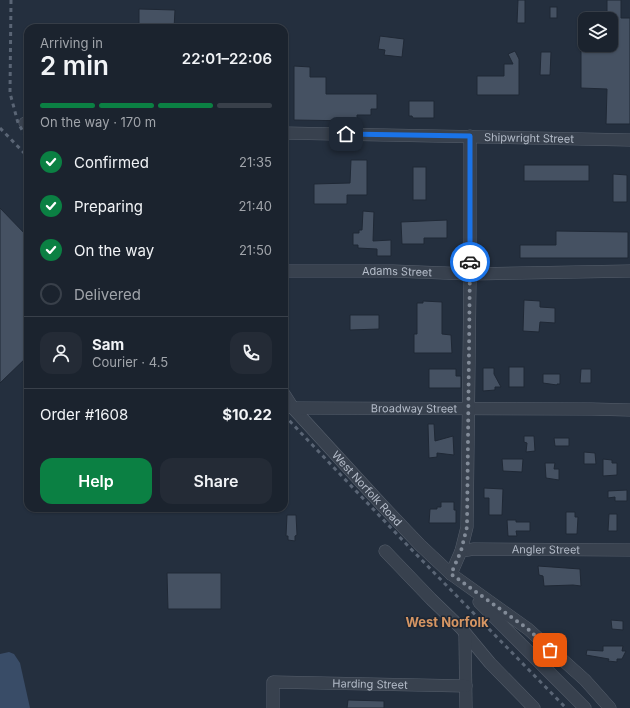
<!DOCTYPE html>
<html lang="en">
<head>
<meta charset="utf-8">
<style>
	:root { --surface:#1b232e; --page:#242b36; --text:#f1f3f6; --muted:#a0a4aa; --line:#39404a; --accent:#0b8043 }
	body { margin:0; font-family:Inter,sans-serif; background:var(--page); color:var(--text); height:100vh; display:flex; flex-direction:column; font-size:15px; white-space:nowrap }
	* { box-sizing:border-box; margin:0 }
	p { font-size:13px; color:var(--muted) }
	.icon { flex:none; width:22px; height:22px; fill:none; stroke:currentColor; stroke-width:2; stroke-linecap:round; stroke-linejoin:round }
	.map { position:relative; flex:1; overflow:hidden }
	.drawer { position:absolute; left:24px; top:24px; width:264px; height:488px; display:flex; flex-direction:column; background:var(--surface); border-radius:12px; box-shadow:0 1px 3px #0004,0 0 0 1px var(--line) }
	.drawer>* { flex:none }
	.controls { position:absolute; left:578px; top:12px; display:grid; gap:8px }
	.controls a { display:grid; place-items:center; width:40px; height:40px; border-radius:8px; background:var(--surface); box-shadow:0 1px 3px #0004,0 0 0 1px var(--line); font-size:20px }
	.pin { position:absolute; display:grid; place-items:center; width:34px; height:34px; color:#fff; margin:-17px; border-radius:8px; box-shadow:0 2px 6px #0006 }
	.courier { position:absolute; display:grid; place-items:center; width:40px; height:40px; margin:-20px; border:3px solid #1a73e8; border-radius:50%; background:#fff; color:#222; box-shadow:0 1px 5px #0007 }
	.headline em { font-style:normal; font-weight:600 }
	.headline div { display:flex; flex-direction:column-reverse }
	.headline { display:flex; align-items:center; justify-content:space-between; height:68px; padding:0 16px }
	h1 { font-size:26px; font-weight:600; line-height:30px }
	.bar { display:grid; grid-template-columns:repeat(4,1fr); gap:6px 4px; align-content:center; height:48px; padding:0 16px }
	.bar i { height:5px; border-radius:3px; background:var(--line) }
	.bar .on { background:var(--accent) }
	.bar p { grid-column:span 4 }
	.line { display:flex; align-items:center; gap:10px; padding:0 16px; border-top:1px solid var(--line) }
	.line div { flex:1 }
	.round { display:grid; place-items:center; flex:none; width:42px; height:42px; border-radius:12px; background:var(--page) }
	ol { padding:0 16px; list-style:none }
	li { display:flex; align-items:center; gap:12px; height:44px }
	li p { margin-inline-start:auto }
	li .icon { padding:4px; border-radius:50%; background:var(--accent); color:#fff; stroke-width:4 }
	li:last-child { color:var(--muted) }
	li i { width:22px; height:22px; border:2px solid var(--line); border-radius:50% }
	.action { display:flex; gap:8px; margin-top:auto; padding:8px 16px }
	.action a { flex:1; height:46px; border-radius:12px; background:var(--accent); color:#fff; font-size:16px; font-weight:600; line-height:46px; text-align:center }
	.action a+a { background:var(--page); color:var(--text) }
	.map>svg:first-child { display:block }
</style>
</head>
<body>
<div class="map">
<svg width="630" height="708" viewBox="0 0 630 708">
	<rect width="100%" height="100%" fill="#242f3e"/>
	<!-- water -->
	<polygon fill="#394c67" points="9,652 14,654 20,663 30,708 0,708 0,654"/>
	<!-- building -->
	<g fill="#455162" stroke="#1f2835">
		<polygon points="518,0 525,0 525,23 517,23"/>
		<polygon points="607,0 621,0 621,18 630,18 630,124 606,124 607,89 581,88 581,45 611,45 611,19 607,19"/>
		<rect x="550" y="7" width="7" height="11"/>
		<polygon points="139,9 175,10 174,28 139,28"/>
		<polygon points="380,36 404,39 402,57 384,55 385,50 378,49"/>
		<polygon points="515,51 519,59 519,95 477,95 477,76 504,76 504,64 513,64 508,54"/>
		<polygon points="541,52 551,52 550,75 540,75"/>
		<polygon points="294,66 310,67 310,77 326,77 326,94 377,94 377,109 371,109 371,115 357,115 357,121 294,120"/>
		<polygon points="409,101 434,101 434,118 413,118 412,116 409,116"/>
		<polygon points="351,160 367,160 367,195 347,195 347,204 314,204 314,184 350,183"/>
		<rect x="524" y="165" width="65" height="16"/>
		<rect x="413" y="167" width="13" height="33"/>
		<polygon points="613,174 627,175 627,202 613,202"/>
		<polygon points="0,208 28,237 28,356 0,383"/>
		<polygon points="363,211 374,212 373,241 391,240 391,256 377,256 377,249 358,248 358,245 353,245 353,233 359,233 359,230 362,230"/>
		<polygon points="447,220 447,238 424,238 424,244 402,244 401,222"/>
		<polygon points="556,231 628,232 628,258 520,258 520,245 556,245"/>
		<polygon points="524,300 540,301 540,307 555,308 555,323 540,322 539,332 523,331"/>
		<polygon points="423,301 442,302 442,334 451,335 452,353 414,353 414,334 417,334 417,303 423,303"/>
		<polygon points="350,315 379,315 379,329 350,330"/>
		<rect x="509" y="367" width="15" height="20"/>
		<polygon points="483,368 494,368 494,374 501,387 495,387 495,390 483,391"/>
		<polygon points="429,369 456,369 456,376 461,376 461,388 429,388"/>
		<polygon points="581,369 591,369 591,383 580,383"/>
		<polygon points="543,374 560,374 560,384 557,384 557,385 543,383"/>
		<polygon points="428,424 434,424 435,441 453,436 454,455 437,453 437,457 429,458"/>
		<polygon points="524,436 534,436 535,451 526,452 527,443 524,442"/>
		<polygon points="554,438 569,438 569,446 555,446"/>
		<polygon points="584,452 595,453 596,464 584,464"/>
		<polygon points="502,459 523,459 522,472 503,471"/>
		<polygon points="603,459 612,460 612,463 617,463 617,475 603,476"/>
		<polygon points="545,463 555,463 554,469 559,469 559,480 546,478"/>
		<polygon points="484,488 503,489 502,515 489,515 489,498 484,498"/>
		<polygon points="627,490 627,501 615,501 615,497 608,498 608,491"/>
		<polygon points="441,502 454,502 454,510 456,510 456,523 429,523 430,509 437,509 437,507 441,507"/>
		<polygon points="566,512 575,512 575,517 578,517 577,534 566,534"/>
		<polygon points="609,514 617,514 617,531 608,531"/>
		<polygon points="287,515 296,515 297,535 295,536 295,541 288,540 288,536 286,536"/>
		<polygon points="507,520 516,520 516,522 530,522 530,531 516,531 517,536 508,536"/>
		<polygon points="538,566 580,569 581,586 573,585 544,586 543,576 539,575"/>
		<polygon points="167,573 221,573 221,609 168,609"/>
		<polygon points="611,620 623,621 623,630 612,629"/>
		<polygon points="603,646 623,646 622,651 626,651 622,659 617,659 617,662 608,661 609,659 586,655 587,650 603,651"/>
		<polygon points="348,700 384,701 384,708 347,708"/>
	</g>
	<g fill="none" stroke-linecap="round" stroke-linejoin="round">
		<defs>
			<g id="minor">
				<polyline points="25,123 28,123"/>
				<path id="s1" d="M 284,133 L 630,140"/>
				<path id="s2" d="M 284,271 L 393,271 L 470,274 L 630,271"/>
				<path id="s3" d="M 284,394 L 293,408 L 382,505 L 420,545 L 451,574 L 528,629 L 585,680 L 610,708"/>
				<path id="s4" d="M 293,408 L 591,409 L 630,410"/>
				<polyline points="385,551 431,599 461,628 490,663 534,708"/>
				<path id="s5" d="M 461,551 L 474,549 L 630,550"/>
				<polyline points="451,574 461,551 467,527 470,281 470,136"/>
				<polyline points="479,602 585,708"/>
				<polyline points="465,634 466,708"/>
				<path id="s6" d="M 273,708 L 273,682 L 466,686"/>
			</g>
		</defs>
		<!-- minor casing -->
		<use href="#minor" stroke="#565f6c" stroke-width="13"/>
		<!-- minor -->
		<use href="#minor" stroke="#38414e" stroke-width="12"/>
		<!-- rail -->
		<g stroke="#5a6575" stroke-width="3" stroke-dasharray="4 4" stroke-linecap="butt">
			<polyline points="11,0 10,93 18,123 28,140"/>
			<polyline points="0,128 28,157"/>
			<polyline points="284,415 410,548 566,708"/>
		</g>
	</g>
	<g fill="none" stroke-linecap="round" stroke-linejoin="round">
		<!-- done -->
		<polyline stroke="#828b98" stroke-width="4" stroke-dasharray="0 7.2" points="470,262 467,527 461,551 451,574 528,629 550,650"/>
		<!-- route -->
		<polyline stroke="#1a73e8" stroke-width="5" points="346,134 470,136 470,262"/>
	</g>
	<g text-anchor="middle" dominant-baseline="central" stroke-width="3" stroke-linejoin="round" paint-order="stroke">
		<!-- street labels -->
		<g font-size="11" fill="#b4bcc9" stroke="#1d2633">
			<text stroke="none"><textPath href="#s1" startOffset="245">Shipwright Street</textPath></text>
			<text stroke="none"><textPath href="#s2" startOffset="113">Adams Street</textPath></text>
			<text stroke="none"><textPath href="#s4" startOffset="121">Broadway Street</textPath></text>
			<text stroke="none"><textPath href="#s3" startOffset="126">West Norfolk Road</textPath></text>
			<text stroke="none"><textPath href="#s5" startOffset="85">Angler Street</textPath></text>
			<text stroke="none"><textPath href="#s6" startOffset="123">Harding Street</textPath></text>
		</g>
		<!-- quarter labels -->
		<g font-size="13" font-weight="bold" fill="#d59563" stroke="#1d2633">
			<text x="447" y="622">West Norfolk</text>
		</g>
	</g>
</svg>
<div class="controls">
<a><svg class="icon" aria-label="layers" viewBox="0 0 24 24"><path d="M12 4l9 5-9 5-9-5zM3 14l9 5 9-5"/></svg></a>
</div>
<div class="pin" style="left:550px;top:650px;background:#ea580c"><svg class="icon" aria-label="bag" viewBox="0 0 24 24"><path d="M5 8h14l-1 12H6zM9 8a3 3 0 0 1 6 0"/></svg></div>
<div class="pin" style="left:346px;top:134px;background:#1f2937"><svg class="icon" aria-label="home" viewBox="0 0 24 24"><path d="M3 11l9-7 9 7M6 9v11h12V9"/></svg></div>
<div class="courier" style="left:470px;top:262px"><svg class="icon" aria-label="car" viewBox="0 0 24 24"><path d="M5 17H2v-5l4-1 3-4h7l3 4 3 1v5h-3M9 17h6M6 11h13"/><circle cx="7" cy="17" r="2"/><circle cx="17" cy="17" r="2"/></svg></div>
<section class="drawer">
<div class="headline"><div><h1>2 min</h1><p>Arriving in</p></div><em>22:01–22:06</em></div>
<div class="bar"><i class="on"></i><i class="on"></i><i class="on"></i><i></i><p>On the way · 170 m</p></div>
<ol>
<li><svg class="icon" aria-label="check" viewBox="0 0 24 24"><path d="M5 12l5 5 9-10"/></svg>Confirmed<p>21:35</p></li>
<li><svg class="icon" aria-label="check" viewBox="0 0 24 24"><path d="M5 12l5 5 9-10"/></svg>Preparing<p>21:40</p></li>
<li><svg class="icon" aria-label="check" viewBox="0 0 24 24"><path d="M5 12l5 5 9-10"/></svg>On the way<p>21:50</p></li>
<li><i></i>Delivered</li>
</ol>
<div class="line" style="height:72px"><a class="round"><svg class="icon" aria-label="person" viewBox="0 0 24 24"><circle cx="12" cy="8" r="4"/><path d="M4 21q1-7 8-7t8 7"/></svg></a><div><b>Sam</b><p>Courier · 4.5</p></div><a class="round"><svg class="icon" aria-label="phone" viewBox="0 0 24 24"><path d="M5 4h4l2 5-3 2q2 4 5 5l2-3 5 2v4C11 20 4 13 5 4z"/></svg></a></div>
<div class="line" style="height:52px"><div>Order #1608</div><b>$10.22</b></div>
<div class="action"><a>Help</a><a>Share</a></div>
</section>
</div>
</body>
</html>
